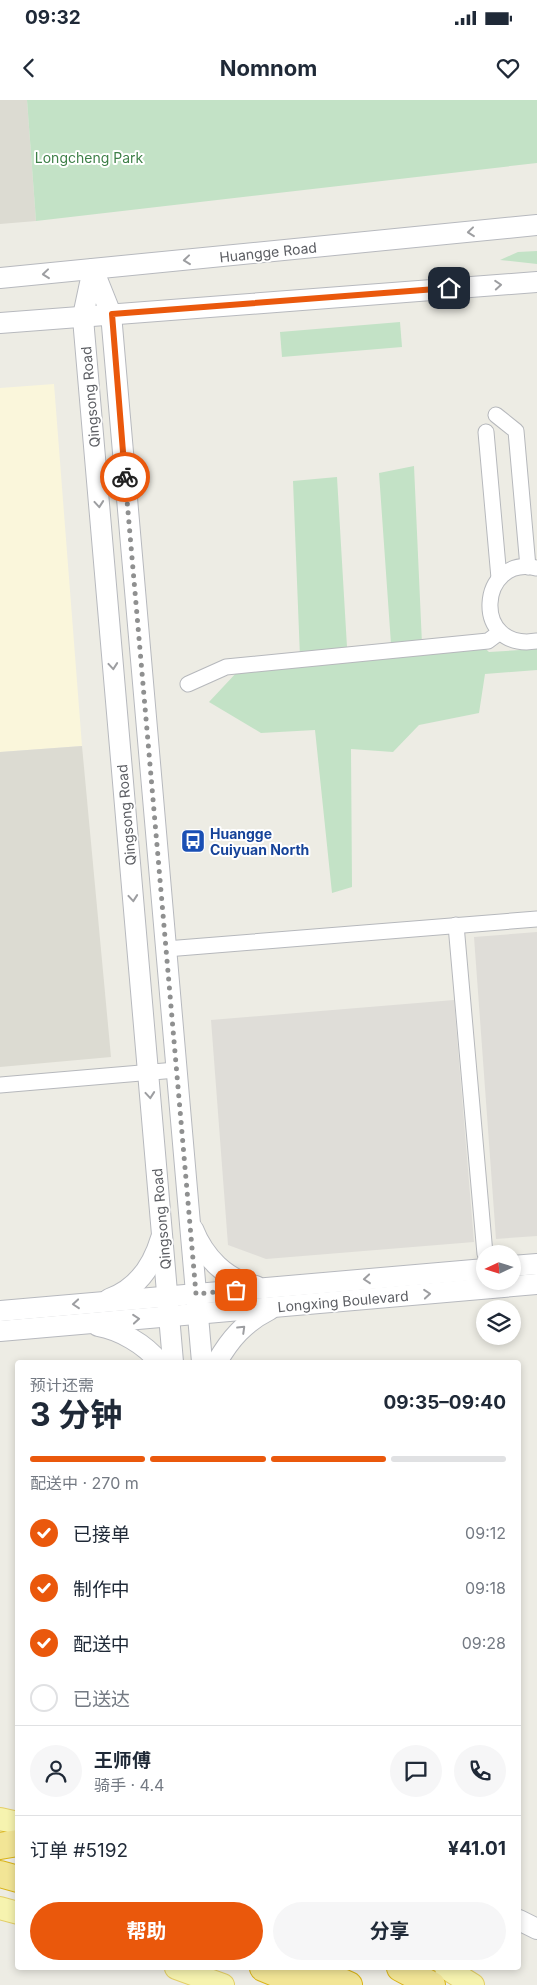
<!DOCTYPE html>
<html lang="zh">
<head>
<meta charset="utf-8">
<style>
	:root { --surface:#fff; --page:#f6f6f7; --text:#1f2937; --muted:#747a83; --line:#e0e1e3; --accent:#ea580c }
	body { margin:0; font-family:Inter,"Noto Sans SC",sans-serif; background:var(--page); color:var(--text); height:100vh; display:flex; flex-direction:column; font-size:19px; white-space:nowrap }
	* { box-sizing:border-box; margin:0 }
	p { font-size:16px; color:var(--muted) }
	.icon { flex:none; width:28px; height:28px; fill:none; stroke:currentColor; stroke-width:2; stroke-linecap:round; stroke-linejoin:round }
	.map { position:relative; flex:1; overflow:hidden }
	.panel { position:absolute; left:15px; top:1260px; width:506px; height:610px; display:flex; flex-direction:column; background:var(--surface); border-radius:5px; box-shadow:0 2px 8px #0003 }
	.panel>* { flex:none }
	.needle { width:32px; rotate:266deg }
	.buttons { position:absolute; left:476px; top:1145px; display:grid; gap:10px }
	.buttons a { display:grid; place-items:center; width:45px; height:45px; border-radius:50%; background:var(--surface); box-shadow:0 2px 8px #0003; font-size:25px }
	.pin { position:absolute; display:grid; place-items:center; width:42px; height:42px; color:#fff; margin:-21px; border-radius:10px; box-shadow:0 2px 8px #0006 }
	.courier { position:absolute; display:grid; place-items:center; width:50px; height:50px; margin:-25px; border:4px solid #ea580c; border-radius:50%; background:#fff; color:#222; box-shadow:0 1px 6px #0007 }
	.head em { font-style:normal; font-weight:700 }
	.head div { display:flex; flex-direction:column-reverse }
	.head { display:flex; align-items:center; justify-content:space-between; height:85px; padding:0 15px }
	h1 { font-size:32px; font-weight:700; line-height:38px }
	.bar { display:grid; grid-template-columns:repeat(4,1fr); gap:8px 5px; align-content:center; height:60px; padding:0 15px }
	.bar i { height:6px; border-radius:4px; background:var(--line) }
	.bar .current { background:var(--accent) }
	.bar p { grid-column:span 4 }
	.line { display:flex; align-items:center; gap:12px; padding:0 15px; border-top:1px solid var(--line) }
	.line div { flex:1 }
	.round { display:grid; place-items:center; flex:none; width:52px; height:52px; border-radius:26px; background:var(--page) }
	ol { padding:0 15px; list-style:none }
	li { display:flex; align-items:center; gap:15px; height:55px }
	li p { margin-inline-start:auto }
	li .icon { padding:5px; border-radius:50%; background:var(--accent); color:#fff; stroke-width:4 }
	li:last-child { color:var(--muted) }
	li i { width:28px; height:28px; border:2px solid var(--line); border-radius:50% }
	.action { display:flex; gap:10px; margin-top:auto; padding:10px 15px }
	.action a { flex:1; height:58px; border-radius:30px; background:var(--accent); color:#fff; font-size:20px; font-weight:700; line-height:58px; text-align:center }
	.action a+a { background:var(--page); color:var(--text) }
	.status { display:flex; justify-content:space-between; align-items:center; height:35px; padding:0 25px; background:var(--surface); direction:ltr }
	.status svg { height:14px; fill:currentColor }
	header { display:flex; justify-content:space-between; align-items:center; height:65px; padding:0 15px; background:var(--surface); font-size:22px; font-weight:700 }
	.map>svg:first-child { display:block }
</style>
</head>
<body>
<div class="status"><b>09:32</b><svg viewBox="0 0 49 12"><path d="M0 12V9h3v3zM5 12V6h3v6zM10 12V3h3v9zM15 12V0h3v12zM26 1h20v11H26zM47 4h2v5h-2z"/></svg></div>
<header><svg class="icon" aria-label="back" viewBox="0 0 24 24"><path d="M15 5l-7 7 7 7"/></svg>Nomnom<svg class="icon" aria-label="heart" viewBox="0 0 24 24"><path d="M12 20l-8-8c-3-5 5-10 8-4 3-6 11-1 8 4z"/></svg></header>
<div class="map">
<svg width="537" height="1885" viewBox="0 0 537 1885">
	<rect width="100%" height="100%" fill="#edece4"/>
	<!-- commercial -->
	<polygon fill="#faf6db" points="54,284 82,646 0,652 0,288"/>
	<!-- industrial -->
	<g fill="#dfddd8">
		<polygon points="537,832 537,1136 496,1139 474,837"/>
		<polygon points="454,900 474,1142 266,1159 228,1145 211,920"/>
	</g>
	<!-- education -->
	<g fill="#dcdbd2">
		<polygon points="0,0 27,0 36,121 0,124"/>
		<polygon points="82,646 111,957 0,967 0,652"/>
	</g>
	<!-- green -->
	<g fill="#c3e2c6">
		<polygon points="27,0 537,0 537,63 36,121"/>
		<polygon points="537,151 537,164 500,160 518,152"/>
		<polygon points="400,222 402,247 282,257 280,232"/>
		<polygon points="414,366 422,544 476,540 489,552 537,549 537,570 485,574 479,613 419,625 393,652 351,649 352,787 332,793 315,630 261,633 209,602 252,556 300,557 293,381 337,377 347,547 391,544 379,373"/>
	</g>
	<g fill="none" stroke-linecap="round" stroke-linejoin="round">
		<defs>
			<g id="street">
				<polyline points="496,315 516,331 528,467"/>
				<polyline points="486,332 499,478"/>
				<path d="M 536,468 C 479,454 470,552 537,541"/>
				<polyline points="188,584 226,567 488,541 500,532"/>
				<polyline points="456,825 485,1154"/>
				<polyline points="166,849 537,819"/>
				<polyline points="0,985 176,970"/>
			</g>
			<g id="secondary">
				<polyline points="93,169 111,214 202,1262"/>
				<polyline points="93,169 83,216 84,230 173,1262"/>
				<polyline points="0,178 537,125"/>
				<polyline points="0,223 537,182"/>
				<path d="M 193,1129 C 204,1157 226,1180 256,1186"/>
				<polyline points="512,1166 537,1164"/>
				<path d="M 109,1199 C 137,1189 153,1165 161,1138"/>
				<polyline points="0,1211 485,1169"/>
				<path d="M 98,1226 C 120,1230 145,1244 159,1262"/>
				<polyline points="0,1231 537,1184"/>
				<path d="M 217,1262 C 230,1239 245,1222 269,1210"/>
				<polyline points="519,1820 537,1829"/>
			</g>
			<g id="primary">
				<polyline points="0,1719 18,1723"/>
				<polyline points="0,1808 18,1813"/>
				<polyline points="176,1868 223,1885"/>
				<polyline points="446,1868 473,1885"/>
			</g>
			<g id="highway">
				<polyline points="0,1746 18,1743"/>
				<polyline points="0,1774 18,1779"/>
				<polyline points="263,1868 304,1885"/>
				<polyline points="311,1868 349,1885"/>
				<polyline points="400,1868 432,1885"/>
			</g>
		</defs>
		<!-- street casing -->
		<use href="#street" stroke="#b6b8bc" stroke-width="17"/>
		<!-- secondary casing -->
		<use href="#secondary" stroke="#b7b9be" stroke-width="22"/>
		<!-- primary casing -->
		<use href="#primary" stroke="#e3ce67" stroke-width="24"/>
		<!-- highway casing -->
		<use href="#highway" stroke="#d9b317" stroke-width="28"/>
		<!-- street -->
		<use href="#street" stroke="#fff" stroke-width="15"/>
		<!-- secondary -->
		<use href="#secondary" stroke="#fff" stroke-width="20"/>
		<!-- primary -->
		<use href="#primary" stroke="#f6f3af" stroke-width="22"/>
		<!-- highway -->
		<use href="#highway" stroke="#f2e596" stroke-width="26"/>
	</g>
	<!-- one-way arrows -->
	<defs><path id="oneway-chevron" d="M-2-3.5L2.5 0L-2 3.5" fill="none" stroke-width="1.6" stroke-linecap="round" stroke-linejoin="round" transform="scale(1.25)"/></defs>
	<g stroke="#9d9ea1">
		<use href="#oneway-chevron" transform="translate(471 132) rotate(174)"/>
		<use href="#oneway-chevron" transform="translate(187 160) rotate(174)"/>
		<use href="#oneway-chevron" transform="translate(46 174) rotate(174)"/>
		<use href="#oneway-chevron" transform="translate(498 185) rotate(-4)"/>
		<use href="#oneway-chevron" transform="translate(99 404) rotate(85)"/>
		<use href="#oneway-chevron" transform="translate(113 566) rotate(85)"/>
		<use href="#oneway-chevron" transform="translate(133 798) rotate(85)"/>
		<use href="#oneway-chevron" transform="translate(150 995) rotate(85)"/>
		<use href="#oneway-chevron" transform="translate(367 1179) rotate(175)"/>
		<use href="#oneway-chevron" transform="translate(427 1194) rotate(-5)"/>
		<use href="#oneway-chevron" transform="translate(76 1204) rotate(175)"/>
		<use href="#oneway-chevron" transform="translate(136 1219) rotate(-5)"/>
		<use href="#oneway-chevron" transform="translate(242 1229) rotate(-44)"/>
	</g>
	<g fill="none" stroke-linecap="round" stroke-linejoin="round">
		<!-- done -->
		<polyline stroke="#8f9090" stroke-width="5" stroke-dasharray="0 9" points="125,377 196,1194 236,1190"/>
		<!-- route -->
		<polyline stroke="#ea580c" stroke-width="6" points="125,377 112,214 449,188"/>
	</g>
	<!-- icons -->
	<defs>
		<symbol id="bus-square" viewBox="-11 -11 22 22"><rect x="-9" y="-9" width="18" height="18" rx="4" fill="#1a4fb4" stroke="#fff"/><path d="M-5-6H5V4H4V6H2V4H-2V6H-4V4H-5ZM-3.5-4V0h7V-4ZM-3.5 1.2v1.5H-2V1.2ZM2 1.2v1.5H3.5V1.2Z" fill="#fff"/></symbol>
	</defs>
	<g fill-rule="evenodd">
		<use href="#bus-square" x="179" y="727" width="28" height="28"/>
	</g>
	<g text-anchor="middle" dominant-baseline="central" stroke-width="4" stroke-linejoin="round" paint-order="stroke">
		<!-- park labels -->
		<g font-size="14" fill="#3e8048" stroke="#fff">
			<text x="89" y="57">Longcheng Park</text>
		</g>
		<!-- street labels -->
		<g font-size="14" fill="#5c5e63" stroke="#fff">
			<text transform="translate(268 152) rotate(-6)">Huangge Road</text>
			<text transform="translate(90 297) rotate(-95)">Qingsong Road</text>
			<text transform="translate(126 715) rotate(-95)">Qingsong Road</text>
			<text transform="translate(161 1119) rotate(-95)">Qingsong Road</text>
			<text transform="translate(343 1201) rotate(-5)">Longxing Boulevard</text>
		</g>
		<!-- transit labels -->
		<g font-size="14" font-weight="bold" fill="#164399" stroke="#fff" text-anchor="start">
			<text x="210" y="733">Huangge<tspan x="210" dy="16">Cuiyuan North</tspan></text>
		</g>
	</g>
</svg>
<div class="buttons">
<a><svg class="needle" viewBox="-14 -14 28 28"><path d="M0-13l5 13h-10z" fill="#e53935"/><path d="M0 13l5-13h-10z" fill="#747a83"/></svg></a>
<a><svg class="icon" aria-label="layers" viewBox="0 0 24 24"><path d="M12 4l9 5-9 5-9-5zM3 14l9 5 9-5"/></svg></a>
</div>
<div class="pin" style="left:236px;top:1190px;background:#ea580c"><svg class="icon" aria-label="bag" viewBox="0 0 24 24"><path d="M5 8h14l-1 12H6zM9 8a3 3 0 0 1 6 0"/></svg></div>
<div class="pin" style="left:449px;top:188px;background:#1f2937"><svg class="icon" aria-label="home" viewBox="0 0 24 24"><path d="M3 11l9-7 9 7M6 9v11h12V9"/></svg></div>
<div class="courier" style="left:125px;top:377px"><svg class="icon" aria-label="bike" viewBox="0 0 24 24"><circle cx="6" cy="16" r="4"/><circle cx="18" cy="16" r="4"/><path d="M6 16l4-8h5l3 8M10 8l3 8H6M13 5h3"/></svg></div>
<section class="panel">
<div class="head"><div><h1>3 分钟</h1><p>预计还需</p></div><em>09:35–09:40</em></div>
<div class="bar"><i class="current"></i><i class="current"></i><i class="current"></i><i></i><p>配送中 · 270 m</p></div>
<ol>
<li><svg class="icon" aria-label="check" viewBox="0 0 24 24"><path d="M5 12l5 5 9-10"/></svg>已接单<p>09:12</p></li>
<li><svg class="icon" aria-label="check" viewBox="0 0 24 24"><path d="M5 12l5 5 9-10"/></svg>制作中<p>09:18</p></li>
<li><svg class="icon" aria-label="check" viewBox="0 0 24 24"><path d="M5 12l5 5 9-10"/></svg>配送中<p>09:28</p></li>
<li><i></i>已送达</li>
</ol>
<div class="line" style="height:90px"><a class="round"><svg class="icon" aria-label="person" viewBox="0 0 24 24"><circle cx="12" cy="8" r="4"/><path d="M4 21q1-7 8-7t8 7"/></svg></a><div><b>王师傅</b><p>骑手 · 4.4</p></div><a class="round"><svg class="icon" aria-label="chat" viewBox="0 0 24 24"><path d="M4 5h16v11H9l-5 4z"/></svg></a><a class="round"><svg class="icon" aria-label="phone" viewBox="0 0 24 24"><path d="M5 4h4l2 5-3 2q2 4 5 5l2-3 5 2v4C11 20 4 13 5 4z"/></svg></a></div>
<div class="line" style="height:65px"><div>订单 #5192</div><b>¥41.01</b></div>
<div class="action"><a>帮助</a><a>分享</a></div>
</section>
</div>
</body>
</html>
